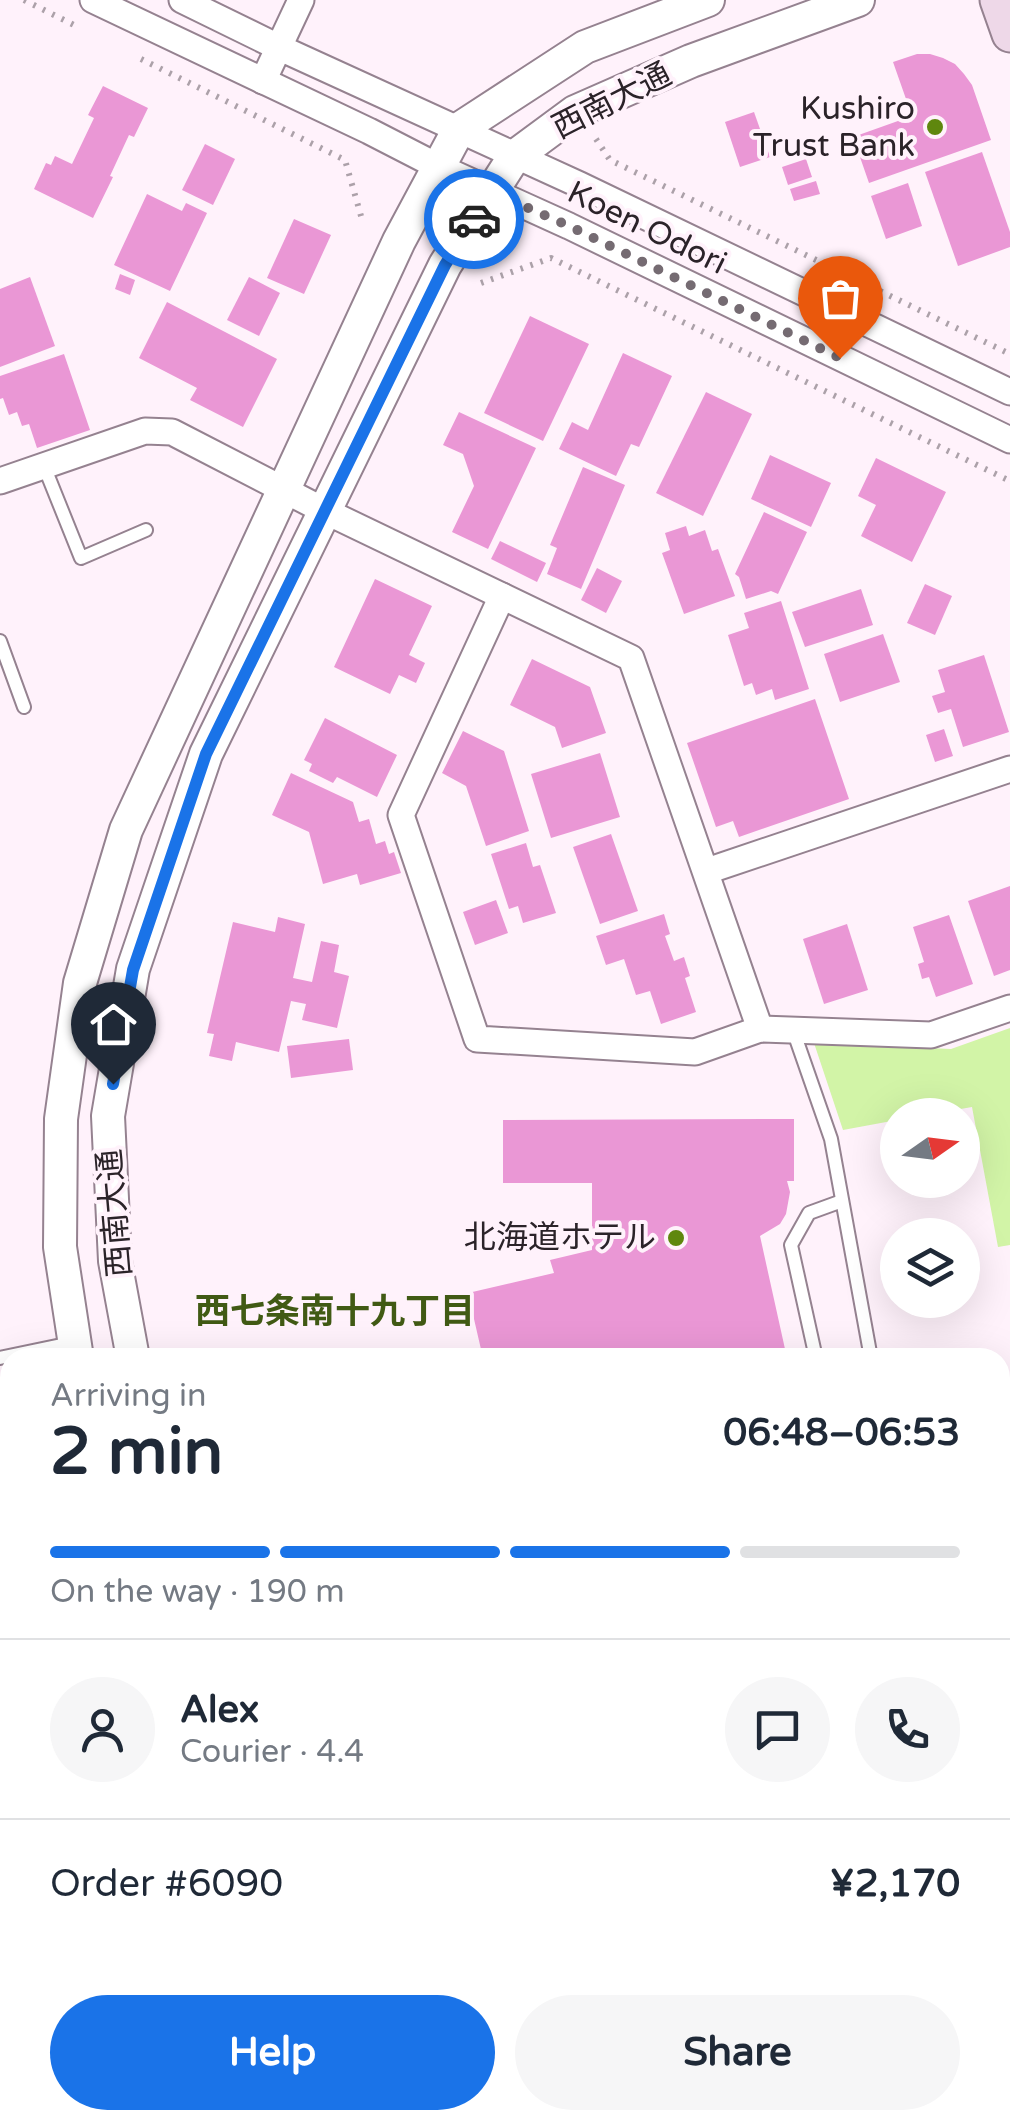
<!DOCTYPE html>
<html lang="en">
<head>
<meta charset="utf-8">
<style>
	:root { --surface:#fff; --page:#f6f6f7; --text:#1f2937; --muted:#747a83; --line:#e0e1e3; --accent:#1a73e8 }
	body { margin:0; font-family:"Varela Round","Noto Sans JP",sans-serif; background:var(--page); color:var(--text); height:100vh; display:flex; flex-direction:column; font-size:38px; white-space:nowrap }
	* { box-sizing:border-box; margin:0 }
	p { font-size:32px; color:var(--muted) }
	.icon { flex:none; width:55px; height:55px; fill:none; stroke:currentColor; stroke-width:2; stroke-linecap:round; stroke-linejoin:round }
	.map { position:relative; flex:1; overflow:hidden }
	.drawer { position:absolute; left:0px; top:1348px; width:1010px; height:782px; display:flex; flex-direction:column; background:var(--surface); border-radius:30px 30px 0 0; box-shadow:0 10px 40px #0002 }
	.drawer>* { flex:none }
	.needle { width:65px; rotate:76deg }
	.tools { position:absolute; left:880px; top:1098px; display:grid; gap:20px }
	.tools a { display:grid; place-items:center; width:100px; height:100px; border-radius:50%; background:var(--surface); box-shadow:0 10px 40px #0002; font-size:50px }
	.pin { position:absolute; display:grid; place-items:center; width:85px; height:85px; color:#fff; margin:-102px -42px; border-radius:50% 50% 50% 0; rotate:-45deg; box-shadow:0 0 10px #0007 }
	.pin .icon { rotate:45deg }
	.courier { position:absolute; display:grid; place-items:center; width:100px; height:100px; margin:-50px; border:8px solid #1a73e8; border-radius:50%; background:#fff; color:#222; box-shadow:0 2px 12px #0007 }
	.head em { font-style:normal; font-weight:800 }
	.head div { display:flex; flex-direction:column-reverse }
	.head { display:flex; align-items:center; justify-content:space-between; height:170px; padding:0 50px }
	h1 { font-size:65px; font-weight:800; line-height:75px }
	.bar { display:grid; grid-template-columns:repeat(4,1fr); gap:15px 10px; align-content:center; height:120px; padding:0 50px }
	.bar i { height:12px; border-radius:8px; background:var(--line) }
	.bar .selected { background:var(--accent) }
	.bar p { grid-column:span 4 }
	.line { display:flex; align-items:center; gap:25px; padding:0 50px; border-top:2px solid var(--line) }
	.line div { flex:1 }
	.round { display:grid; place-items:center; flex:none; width:105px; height:105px; border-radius:52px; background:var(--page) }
	.primary-button { display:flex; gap:20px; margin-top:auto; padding:20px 50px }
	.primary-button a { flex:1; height:115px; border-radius:60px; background:var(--accent); color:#fff; font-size:40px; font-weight:800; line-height:115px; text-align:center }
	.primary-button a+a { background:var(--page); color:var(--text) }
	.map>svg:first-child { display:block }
</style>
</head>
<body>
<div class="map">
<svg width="1010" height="2128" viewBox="0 0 1010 2128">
	<rect width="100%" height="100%" fill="#fff2fb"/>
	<!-- green -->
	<g fill="#d2f4a7">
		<polygon points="1010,1028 1010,1245 998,1247 972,1107 926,1115 898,1115 897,1120 843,1130 814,1043 951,1049"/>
		<polygon points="1010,1390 1010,1531 1000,1533 1000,1392"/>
		<polygon points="10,1577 10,1717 0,1718 0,1579"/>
	</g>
	<!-- building -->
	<g fill="#ea97d5">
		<polygon points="917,54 930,54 943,58 955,64 964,74 972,85 991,140 869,183 853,137 912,116 893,62"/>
		<polygon points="103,86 148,108 134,137 129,135 110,176 113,177 93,218 34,189 46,163 51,165 55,156 72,164 94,118 88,115"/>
		<polygon points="754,112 770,157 740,167 725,122"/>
		<polygon points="205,144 235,159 213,205 182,190"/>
		<polygon points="982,152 1010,232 1010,247 958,266 925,172"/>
		<polygon points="806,159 812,177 788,185 782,167"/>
		<polygon points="816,181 820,194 794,201 790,189"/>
		<polygon points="908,183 922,226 886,239 871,196"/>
		<polygon points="147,194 182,211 186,203 207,213 170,291 114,265"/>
		<polygon points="294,219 331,235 304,294 267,278"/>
		<polygon points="120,274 135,280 130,295 115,289"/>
		<polygon points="30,277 55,346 0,367 0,289"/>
		<polygon points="249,277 280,293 259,336 227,320"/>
		<polygon points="167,302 277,359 243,427 190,400 197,388 139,358"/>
		<polygon points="530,316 589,344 543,441 484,413"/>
		<polygon points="623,353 672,376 639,447 631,444 616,476 559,449 572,422 588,430"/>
		<polygon points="64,354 90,430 37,448 29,424 22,426 17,412 9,415 3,398 0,399 0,376"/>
		<polygon points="706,392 752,414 703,516 656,493"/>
		<polygon points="459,412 536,448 488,549 452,532 474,486 463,454 443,445"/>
		<polygon points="770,455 831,483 811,527 751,499"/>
		<polygon points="876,458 946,492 912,562 861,536 876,505 858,496"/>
		<polygon points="583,467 625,485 581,589 547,574 557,548 550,545"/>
		<polygon points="764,512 807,532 778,594 771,591 746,599 739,577 735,574"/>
		<polygon points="686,526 689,536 705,530 712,551 718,549 735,596 684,614 662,553 670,550 665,533"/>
		<polygon points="500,541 546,563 537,582 491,559"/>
		<polygon points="597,568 622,581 606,613 581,600"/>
		<polygon points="375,579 432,606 409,655 425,663 416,683 399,675 390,694 334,667"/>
		<polygon points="925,584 952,596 935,635 907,623"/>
		<polygon points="861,589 873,625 805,647 792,612"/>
		<polygon points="781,601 809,689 775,700 772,689 756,695 752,683 744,686 728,635 749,628 744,613"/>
		<polygon points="883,634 900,682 840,702 824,654"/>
		<polygon points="984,655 1009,732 963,747 951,709 938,713 932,696 945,692 938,670"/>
		<polygon points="532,659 590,687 606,733 562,748 555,727 510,705"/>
		<polygon points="815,699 849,799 739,837 733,821 716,827 687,743"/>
		<polygon points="325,718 397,755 377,797 337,777 333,783 309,771 312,764 304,760"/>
		<polygon points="944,729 953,756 935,762 926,735"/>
		<polygon points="463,731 504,751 529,831 486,846 466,786 442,773"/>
		<polygon points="600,753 620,817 551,838 531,774"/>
		<polygon points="291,773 353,802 359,822 369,819 376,844 385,841 389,854 394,852 401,873 360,885 357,874 323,884 309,832 272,815"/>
		<polygon points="611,834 638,911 600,924 573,847"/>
		<polygon points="526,843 533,867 540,865 556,913 523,923 518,906 509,909 491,854"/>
		<polygon points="1010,886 1010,970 994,976 968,901"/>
		<polygon points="496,900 508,933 475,945 463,912"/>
		<polygon points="664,914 670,934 665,936 674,961 684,957 690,976 685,978 696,1012 661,1024 650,991 636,995 624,959 606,965 596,936"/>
		<polygon points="949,915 973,984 936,997 929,977 922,979 918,964 924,962 913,927"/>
		<polygon points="278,917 305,924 293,978 312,982 321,941 339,945 334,972 349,976 337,1028 302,1020 306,1004 291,1001 279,1052 236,1042 232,1061 209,1056 214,1034 207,1033 233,922 275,932"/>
		<polygon points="847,924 868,990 824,1004 803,939"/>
		<polygon points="349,1039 353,1070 291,1078 287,1046"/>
		<polygon points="794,1119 794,1181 787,1181 790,1192 786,1214 780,1224 760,1236 787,1358 483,1358 468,1293 554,1273 550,1260 592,1250 592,1183 503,1183 503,1120"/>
		<polygon points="8,1778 10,1784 10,2120 255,2120 258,2128 0,2128 0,1781"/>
		<polygon points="924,2120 970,2120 973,2128 927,2128"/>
	</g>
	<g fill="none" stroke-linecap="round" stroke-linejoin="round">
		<defs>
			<g id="service">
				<polyline points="44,466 81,558 146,530"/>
				<polyline points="0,641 24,707"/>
				<polyline points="793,1030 831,1139 871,1358"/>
				<polyline points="0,1358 71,1343"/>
				<polyline points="816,1358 791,1245 809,1213 842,1201"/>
				<polyline points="0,1519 10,1517"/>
			</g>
			<g id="minor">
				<polyline points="93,0 369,131 439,167 569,226 1010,440"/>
				<polyline points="182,0 278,47 580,185 1010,392"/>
				<polyline points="263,81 301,0"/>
				<polyline points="0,481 145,431 172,432 325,511 631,658 760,1029"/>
				<polyline points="502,596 401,815 477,1039 695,1052 760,1029 931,1035 1010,1008"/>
				<polyline points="707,871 1010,769"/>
				<polyline points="1000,1533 1010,1531"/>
				<polyline points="1000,1662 1010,1658"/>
				<polyline points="0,1718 10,1717"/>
				<polyline points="1000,1903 1010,1931"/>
			</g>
			<g id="tertiary">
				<polyline points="77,1358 60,1247 61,1119 80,983 126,830 399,241 459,129 585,47 708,0"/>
				<polyline points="133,1358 115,1261 108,1116 133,969 206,754 445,265 514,157 575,112 691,61 858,0"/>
				<polyline points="1000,1997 1010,1994"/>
				<polyline points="304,2120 306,2128"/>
				<polyline points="409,2120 411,2128"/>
				<polyline points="634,2128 657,2120"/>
			</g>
			<polyline id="secondary" points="998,0 1010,34"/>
		</defs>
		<!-- service casing -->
		<use href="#service" stroke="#958290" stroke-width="16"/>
		<!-- minor casing -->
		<use href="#minor" stroke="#958290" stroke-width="29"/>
		<!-- tertiary casing -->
		<use href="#tertiary" stroke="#958290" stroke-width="36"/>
		<!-- secondary casing -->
		<use href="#secondary" stroke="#958290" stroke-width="39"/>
		<!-- path -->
		<g stroke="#aca1a9" stroke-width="6" stroke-dasharray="2.5 8" stroke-linecap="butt">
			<polyline points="24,0 76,26"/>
			<polyline points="141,59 345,160 363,223"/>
			<polyline points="596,139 610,160 1010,354"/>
			<polyline points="481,283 551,258 1010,481"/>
			<polyline points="0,1602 10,1600"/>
		</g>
		<!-- service -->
		<use href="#service" stroke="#fff" stroke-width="12"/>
		<!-- minor -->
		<use href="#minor" stroke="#fff" stroke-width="25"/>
		<!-- tertiary -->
		<use href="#tertiary" stroke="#fff" stroke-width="32"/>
		<!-- secondary -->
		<use href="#secondary" stroke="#eed8e8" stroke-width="35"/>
	</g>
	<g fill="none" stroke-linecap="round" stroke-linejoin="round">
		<!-- done -->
		<polyline stroke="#756b72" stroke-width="10" stroke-dasharray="0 18" points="474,219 492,192 569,226 840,358"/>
		<!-- route -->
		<polyline stroke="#1a73e8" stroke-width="12" points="113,1084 133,970 206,754 445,265 474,219"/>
	</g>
	<!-- markers -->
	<g fill="#5f870e" stroke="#fff2fb" stroke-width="4">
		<circle cx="935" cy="127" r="10"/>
		<circle cx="676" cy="1238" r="10"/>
	</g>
	<g text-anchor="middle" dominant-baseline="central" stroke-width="8" stroke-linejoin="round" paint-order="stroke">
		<!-- street labels -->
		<g font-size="32" fill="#2b2329" stroke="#fff2fb">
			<text transform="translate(612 101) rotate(-27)">西南大通</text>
			<text transform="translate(647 228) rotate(26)">Koen Odori</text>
			<text transform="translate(115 1213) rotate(-95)">西南大通</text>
		</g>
		<!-- poi labels -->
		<g font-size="32" fill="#2b2329" stroke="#fff2fb" text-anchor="end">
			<text x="915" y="109">Kushiro<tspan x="915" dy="37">Trust Bank</tspan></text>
			<text x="656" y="1238">北海道ホテル</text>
		</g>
		<!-- neighbourhood labels -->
		<g font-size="35" font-weight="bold" fill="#415a14" stroke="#fff2fb">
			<text x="335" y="1312">西七条南十九丁目</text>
		</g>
	</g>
</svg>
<div class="tools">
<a><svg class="needle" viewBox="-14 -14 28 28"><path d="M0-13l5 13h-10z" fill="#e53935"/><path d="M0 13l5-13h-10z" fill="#747a83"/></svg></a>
<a><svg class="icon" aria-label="layers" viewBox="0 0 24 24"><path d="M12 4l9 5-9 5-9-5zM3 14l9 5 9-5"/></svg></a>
</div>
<div class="pin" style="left:840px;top:358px;background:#ea580c"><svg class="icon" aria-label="bag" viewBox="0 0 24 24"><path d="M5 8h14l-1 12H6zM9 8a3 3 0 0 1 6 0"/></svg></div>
<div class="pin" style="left:113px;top:1084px;background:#1f2937"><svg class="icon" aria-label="home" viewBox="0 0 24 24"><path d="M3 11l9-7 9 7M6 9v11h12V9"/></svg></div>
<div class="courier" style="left:474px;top:219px"><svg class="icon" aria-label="car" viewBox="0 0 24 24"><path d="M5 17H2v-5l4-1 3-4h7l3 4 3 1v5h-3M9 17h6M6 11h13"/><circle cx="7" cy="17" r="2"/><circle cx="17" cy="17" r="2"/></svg></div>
<section class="drawer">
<div class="head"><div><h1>2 min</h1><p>Arriving in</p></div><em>06:48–06:53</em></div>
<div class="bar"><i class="selected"></i><i class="selected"></i><i class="selected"></i><i></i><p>On the way · 190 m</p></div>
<div class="line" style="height:180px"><a class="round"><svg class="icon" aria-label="person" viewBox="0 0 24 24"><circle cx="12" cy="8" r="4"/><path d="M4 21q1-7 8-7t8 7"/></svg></a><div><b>Alex</b><p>Courier · 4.4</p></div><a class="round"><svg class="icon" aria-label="chat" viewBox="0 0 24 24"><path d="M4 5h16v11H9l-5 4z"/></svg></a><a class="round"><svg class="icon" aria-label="phone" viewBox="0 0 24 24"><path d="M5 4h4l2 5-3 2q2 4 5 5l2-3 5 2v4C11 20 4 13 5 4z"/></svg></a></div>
<div class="line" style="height:130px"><div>Order #6090</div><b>¥2,170</b></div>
<div class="primary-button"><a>Help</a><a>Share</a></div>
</section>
</div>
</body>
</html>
